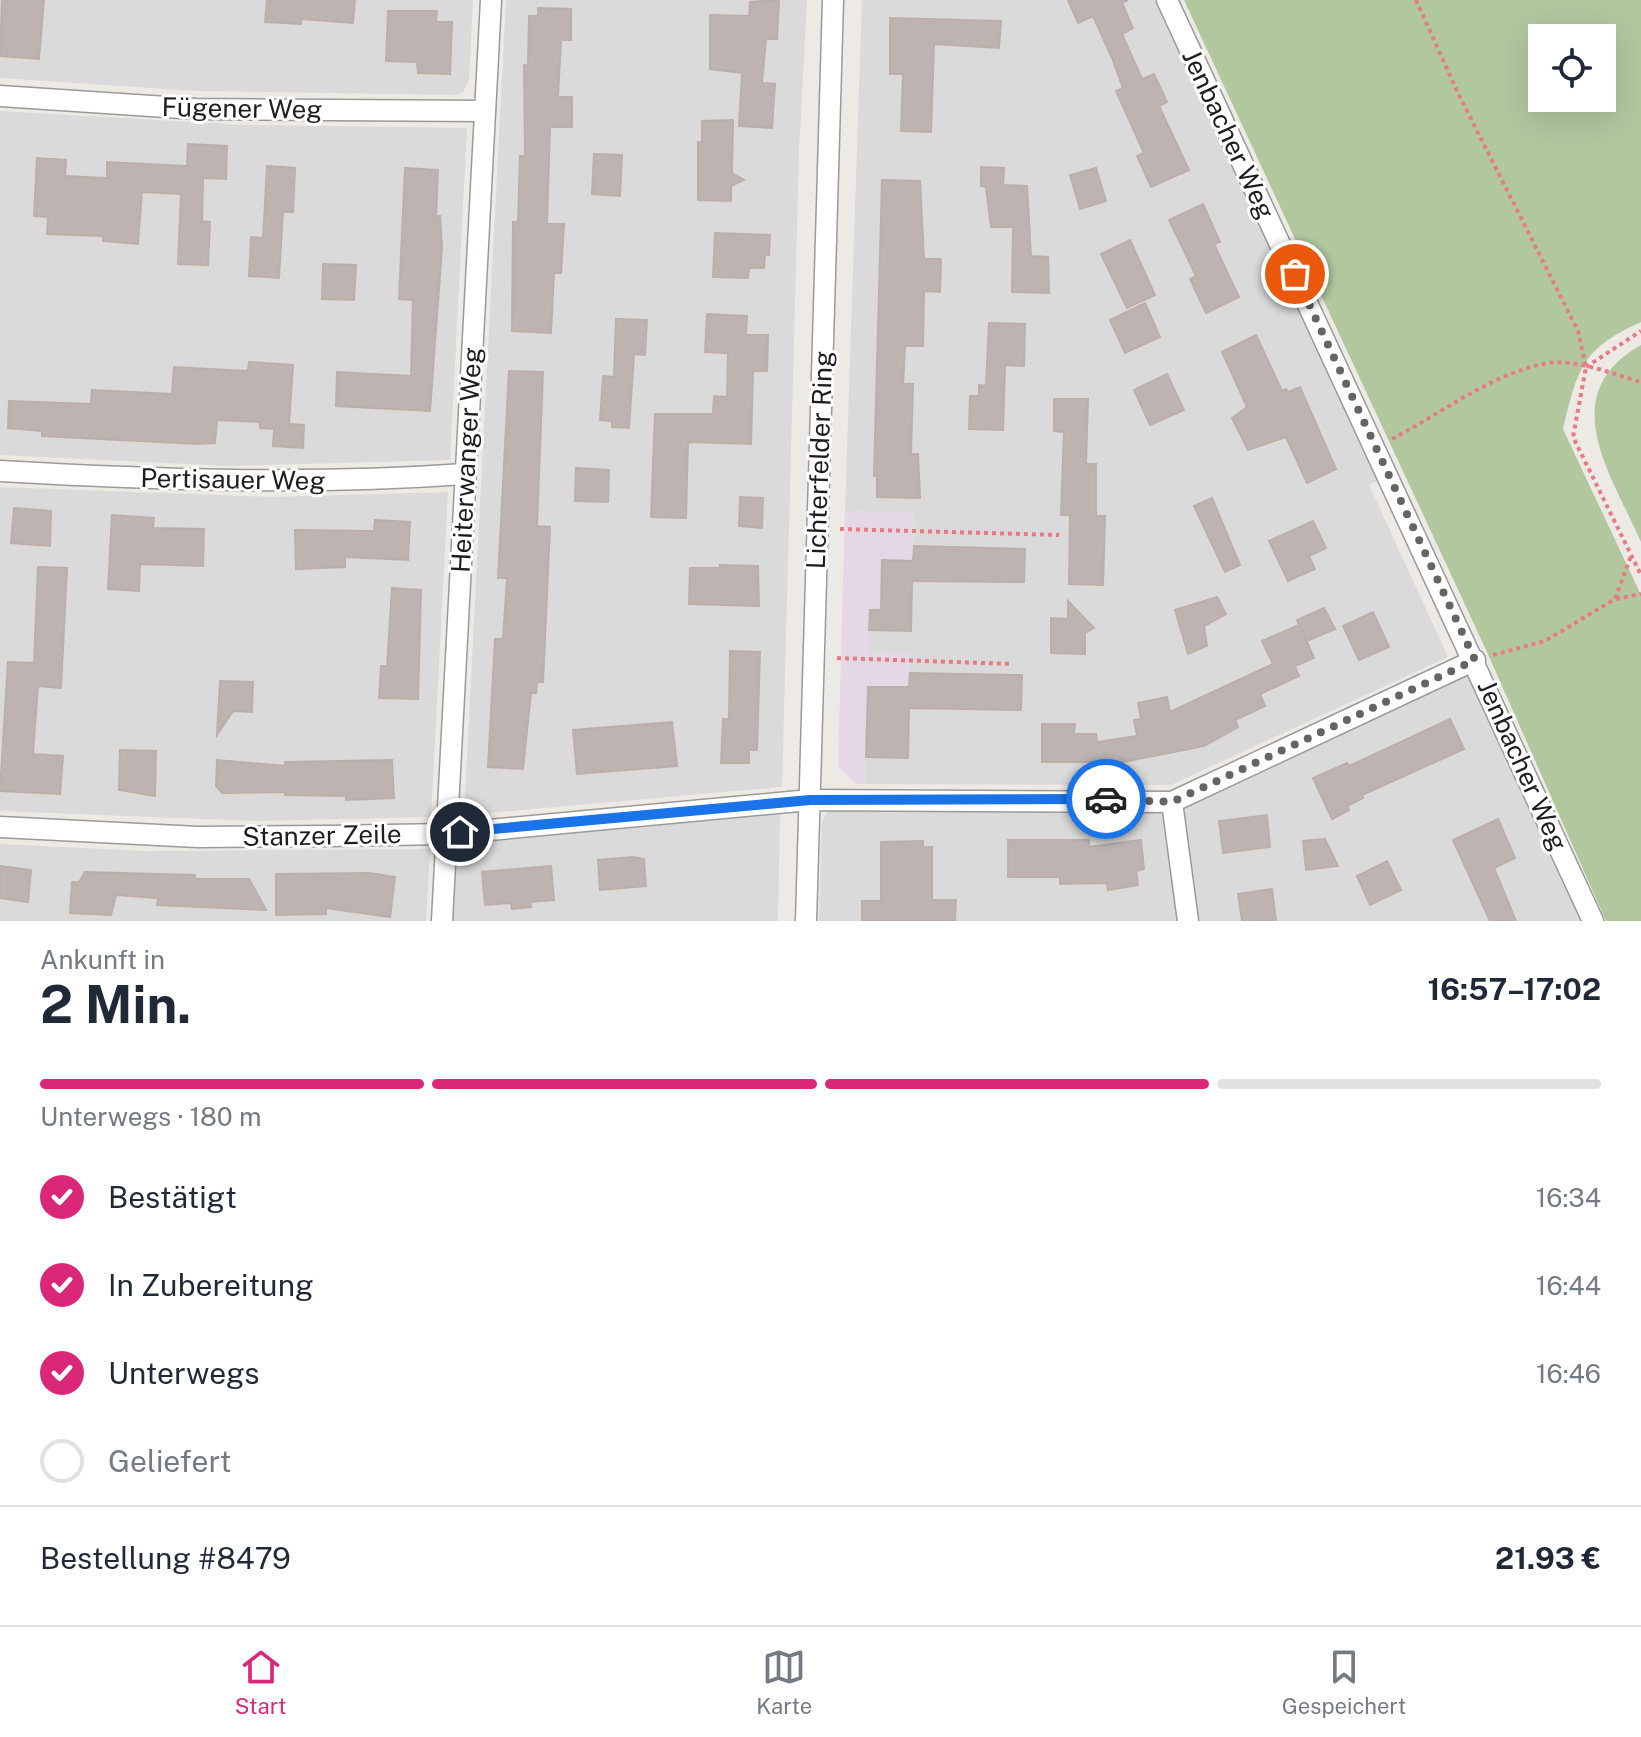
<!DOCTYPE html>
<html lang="de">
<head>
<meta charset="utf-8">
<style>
	:root { --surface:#fff; --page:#f6f6f7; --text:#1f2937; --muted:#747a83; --line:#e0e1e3; --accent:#db2777 }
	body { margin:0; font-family:"Public Sans",sans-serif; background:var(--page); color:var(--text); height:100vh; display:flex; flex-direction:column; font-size:30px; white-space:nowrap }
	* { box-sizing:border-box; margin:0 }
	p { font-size:26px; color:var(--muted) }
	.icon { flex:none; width:44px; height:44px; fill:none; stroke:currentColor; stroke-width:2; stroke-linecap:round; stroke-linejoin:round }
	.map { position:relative; height:921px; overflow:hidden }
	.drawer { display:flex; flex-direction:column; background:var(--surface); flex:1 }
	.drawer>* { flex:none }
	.tools { position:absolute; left:1528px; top:24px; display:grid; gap:16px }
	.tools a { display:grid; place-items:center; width:88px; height:88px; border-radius:0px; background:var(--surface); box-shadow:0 8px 32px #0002; font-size:40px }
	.pin { position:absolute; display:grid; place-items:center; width:68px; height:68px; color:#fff; margin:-34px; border:4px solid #fff; border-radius:50%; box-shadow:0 2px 8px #0007 }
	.courier { position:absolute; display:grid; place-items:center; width:80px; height:80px; margin:-40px; border:6px solid #1a73e8; border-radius:50%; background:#fff; color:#222; box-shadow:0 2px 10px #0007 }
	.summary em { font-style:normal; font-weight:700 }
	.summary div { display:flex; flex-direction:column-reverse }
	.summary { display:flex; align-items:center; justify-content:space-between; height:136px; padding:0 40px }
	h1 { font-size:52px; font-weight:700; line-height:60px }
	.bar { display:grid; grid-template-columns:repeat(4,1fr); gap:12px 8px; align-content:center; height:96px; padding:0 40px }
	.bar i { height:10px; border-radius:6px; background:var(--line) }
	.bar .current { background:var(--accent) }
	.bar p { grid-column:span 4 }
	.line { display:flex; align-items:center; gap:20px; padding:0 40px; border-top:2px solid var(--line) }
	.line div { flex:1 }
	ol { padding:0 40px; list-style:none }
	li { display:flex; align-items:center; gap:24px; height:88px }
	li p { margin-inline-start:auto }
	li .icon { padding:8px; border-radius:50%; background:var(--accent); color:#fff; stroke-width:4 }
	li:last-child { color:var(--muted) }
	li i { width:44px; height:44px; border:4px solid var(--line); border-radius:50% }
	.tabs { display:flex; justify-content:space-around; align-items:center; height:112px; border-top:2px solid var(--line); background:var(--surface); font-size:22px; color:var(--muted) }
	.tabs a { display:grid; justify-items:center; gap:4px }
	.tabs .current { color:var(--accent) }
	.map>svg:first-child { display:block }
</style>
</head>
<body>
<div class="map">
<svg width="1641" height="921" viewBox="0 0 1641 921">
	<rect width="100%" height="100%" fill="#ede9e4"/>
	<!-- residential -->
	<g fill="#dbdada">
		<polygon points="0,0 473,0 469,80 463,92 455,95 198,91 0,78"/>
		<polygon points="506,0 807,0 799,151 782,787 464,815"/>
		<polygon points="862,0 1157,0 1380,479 1369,485 1448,657 1171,785 866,784 866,757 908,757 910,655 869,653 869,630 911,631 914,513 845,511"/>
		<polygon points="0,111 245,125 467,128 450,460 228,466 0,455"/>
		<polygon points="0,487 273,497 448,492 431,817 256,821 0,811"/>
		<polygon points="1470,674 1582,921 1198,921 1184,812 1189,804"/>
		<polygon points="829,810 1159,810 1164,813 1180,921 819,921 822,821"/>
		<polygon points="780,813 778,921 451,921 459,843"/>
		<polygon points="0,844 145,851 430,849 426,921 0,921"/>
	</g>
	<!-- industrial -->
	<polygon fill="#e5d7e5" points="845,511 914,513 911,631 869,631 869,653 910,654 908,758 866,757 866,784 856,784 838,766"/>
	<!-- forest -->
	<g fill="#b1c79e" fill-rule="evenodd">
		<path d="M 1184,0 L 1641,0 L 1641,322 C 1581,349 1578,369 1563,429 L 1641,595 L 1641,921 L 1606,921 L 1487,652 ZM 1602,38 L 1602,98 L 1542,98 L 1542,38 Z"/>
		<path d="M 1641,345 L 1641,542 C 1612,475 1553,395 1641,345 Z"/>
	</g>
	<!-- building -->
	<g fill="#bdb4b2" stroke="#bdaea9" stroke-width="2">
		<polygon points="2,0 44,0 39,59 0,56"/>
		<polygon points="267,0 355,0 353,23 301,19 301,24 265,22"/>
		<polygon points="779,0 777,39 766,39 762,83 775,84 772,128 739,126 742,73 710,69 710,15 749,16 750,2"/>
		<polygon points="1068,0 1128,0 1122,3 1133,28 1122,34 1142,79 1154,74 1167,102 1159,106 1189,170 1151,187 1137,156 1144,153 1116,91 1123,88 1112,58 1093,16 1078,23"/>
		<polygon points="538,8 571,9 571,40 561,40 558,97 572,97 572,127 550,127 547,224 564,224 561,273 554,273 551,333 512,331 513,222 518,222 520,156 525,156 524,65 528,66 529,16 538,16"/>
		<polygon points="388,11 437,11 436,22 452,22 450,74 418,73 417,62 386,61"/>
		<polygon points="890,18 1001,21 999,48 934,44 931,132 901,131 903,74 890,74"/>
		<polygon points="733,120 732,173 744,180 731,186 731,201 698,200 698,142 702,142 702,121"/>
		<polygon points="188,144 227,146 226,179 203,178 202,221 210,222 208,265 178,264 181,194 142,192 138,244 103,241 103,236 47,234 48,217 34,216 37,158 66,160 65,176 107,178 107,162 187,166"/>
		<polygon points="594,154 622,155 620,196 592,194"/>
		<polygon points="267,166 295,168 293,212 283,212 279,278 249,276 251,237 263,238"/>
		<polygon points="981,167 1004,168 1003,185 1027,186 1031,256 1048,257 1049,293 1012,292 1013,227 991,227 986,187 981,186"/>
		<polygon points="405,168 438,170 436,216 440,216 442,248 430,411 336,406 337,372 411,376 413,300 399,299"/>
		<polygon points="1096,168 1106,201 1080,209 1070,175"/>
		<polygon points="882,180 920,181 924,259 941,259 940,292 924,291 923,346 905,346 903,384 913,384 911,454 918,454 920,498 877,497 877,475 874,476"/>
		<polygon points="1203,204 1220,242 1214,244 1239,297 1206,313 1190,279 1196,276 1169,220"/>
		<polygon points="715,233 770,235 769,255 765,255 764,268 749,268 748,278 713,277"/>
		<polygon points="1130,240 1155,295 1127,308 1101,254"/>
		<polygon points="323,264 356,265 354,300 322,299"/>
		<polygon points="1145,303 1160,337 1125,353 1110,320"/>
		<polygon points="707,314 747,316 746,335 768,335 767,371 753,371 751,444 688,442 686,518 651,517 655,414 713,414 714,396 727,397 728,353 705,352"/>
		<polygon points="616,319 647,320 645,355 634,354 629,428 612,427 612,421 600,420 603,376 614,377"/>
		<polygon points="989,323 1025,324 1024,366 1005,365 1003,430 969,429 970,396 979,396 979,385 986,386"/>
		<polygon points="1256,335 1282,391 1286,389 1288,392 1300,387 1336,469 1307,483 1286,437 1248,450 1232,418 1247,407 1222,352"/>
		<polygon points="249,362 293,365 289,424 304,425 303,448 273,446 274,429 260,428 260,422 217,420 215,443 198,444 42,436 42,431 8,428 9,401 91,404 92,390 172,394 174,367 248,371"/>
		<polygon points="509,371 543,372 537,526 550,527 543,682 537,682 536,693 531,693 523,769 488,767 495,639 503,639 507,578 498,578"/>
		<polygon points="1167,374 1184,410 1150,425 1134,390"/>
		<polygon points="1054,399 1088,399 1086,464 1096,464 1096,516 1105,516 1103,585 1069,584 1070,515 1061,515 1064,432 1054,431"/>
		<polygon points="576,468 609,470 608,502 575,501"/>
		<polygon points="740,497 763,498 762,528 739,526"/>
		<polygon points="1212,498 1240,565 1225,572 1194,506"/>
		<polygon points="14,508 51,511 50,546 11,543"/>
		<polygon points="112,515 154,518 153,528 204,529 203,566 140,564 139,591 108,589"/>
		<polygon points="375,520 410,522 408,560 345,557 345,567 296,569 295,530 374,531"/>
		<polygon points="1313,521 1326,548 1309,556 1315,569 1288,581 1269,541"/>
		<polygon points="914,546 1025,549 1024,582 912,581 911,631 869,630 870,610 881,610 882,560 913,561"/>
		<polygon points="720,565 758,566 759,606 689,604 690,568 720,568"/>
		<polygon points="38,567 67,568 61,688 38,686 33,754 63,756 60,794 0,791 8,662 34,663"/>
		<polygon points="392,588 421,590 418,699 379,698 381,666 387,666"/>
		<polygon points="1217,597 1226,614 1204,626 1207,646 1188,654 1175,610"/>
		<polygon points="1068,601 1094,628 1085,633 1085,654 1051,653 1051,618 1068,619"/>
		<polygon points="1324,608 1335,629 1307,641 1302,630 1314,658 1295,666 1299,676 1260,694 1265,706 1235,720 1238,727 1204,746 1123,762 1042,762 1042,724 1075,724 1074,734 1096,734 1097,742 1137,736 1134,720 1141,719 1138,703 1167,697 1170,712 1273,664 1262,641 1299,625 1297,620"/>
		<polygon points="1373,612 1389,647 1359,660 1343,626"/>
		<polygon points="730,651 760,652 757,750 749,750 749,763 721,763 723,719 729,719"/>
		<polygon points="910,673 1022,675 1021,710 909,708 908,758 866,757 868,687 909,687"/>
		<polygon points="220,681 253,682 252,712 233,711 217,735"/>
		<polygon points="1450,719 1464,749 1362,795 1363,798 1347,806 1349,810 1332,819 1313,778 1347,763 1349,766"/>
		<polygon points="672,722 677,766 577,774 573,730"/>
		<polygon points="120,750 156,751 155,796 119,790"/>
		<polygon points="217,760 285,766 285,762 392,760 394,798 346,800 346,796 285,795 285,792 222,793 216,786"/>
		<polygon points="1267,815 1270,847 1223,853 1219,821"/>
		<polygon points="1498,819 1515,858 1494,868 1516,921 1490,921 1453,840"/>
		<polygon points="1325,839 1338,866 1306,870 1303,841"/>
		<polygon points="1008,840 1089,840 1089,847 1141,840 1144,869 1136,871 1138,885 1108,890 1107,883 1060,884 1060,877 1008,877"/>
		<polygon points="923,841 923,847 932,847 932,900 956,900 955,921 862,921 862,901 881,901 881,842"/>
		<polygon points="633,857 644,859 646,886 600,890 598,860"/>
		<polygon points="1387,861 1401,890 1370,905 1357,876"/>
		<polygon points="0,866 31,870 28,902 0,898"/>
		<polygon points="551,866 554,900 530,902 531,907 512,909 511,903 485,905 482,872"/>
		<polygon points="85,872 195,875 195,879 249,879 266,910 157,905 158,898 116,895 111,915 70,913 72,882 79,882"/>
		<polygon points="370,873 395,877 390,917 326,908 326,914 276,915 276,874"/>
		<polygon points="1272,889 1276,921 1242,921 1238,894"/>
	</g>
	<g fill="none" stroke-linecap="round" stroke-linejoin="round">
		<defs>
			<g id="minor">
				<polyline points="1167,0 1593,921"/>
				<polyline points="0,96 196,109 485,111"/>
				<path d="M 0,471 C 156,480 310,485 465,474"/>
				<polyline points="1172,802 1188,921"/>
				<polyline points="0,827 198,837 329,836 447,834 810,800 1172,802 1475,660"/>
				<polyline points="442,921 491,0"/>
				<polyline points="806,921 833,0"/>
			</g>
		</defs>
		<!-- minor casing -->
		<use href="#minor" stroke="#9a9a9a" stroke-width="23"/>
		<!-- path -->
		<g stroke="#e87b81" stroke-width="4" stroke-dasharray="4 4" stroke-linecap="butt">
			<polyline points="1416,0 1456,89 1578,331 1586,367 1573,437 1641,575"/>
			<polyline points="1586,367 1641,331"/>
			<path d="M 1392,439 C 1440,414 1490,375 1543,364 C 1573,357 1612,374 1641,382"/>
			<polyline points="840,529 1059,535"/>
			<polyline points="1616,599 1641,594"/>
			<polyline points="1493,655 1545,641 1615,599 1631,556"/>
			<polyline points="837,658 1013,664"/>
		</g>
		<!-- minor -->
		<use href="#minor" stroke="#fff" stroke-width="20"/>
	</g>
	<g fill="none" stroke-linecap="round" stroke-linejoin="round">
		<!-- done -->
		<polyline stroke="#666463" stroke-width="8" stroke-dasharray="0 14.4" points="1106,799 1172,802 1475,660 1295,274"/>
		<!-- route -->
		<polyline stroke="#1a73e8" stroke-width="10" points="460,832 810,800 1106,799"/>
	</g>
	<g text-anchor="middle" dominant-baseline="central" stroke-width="6" stroke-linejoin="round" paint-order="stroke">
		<!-- street labels -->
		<g font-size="26" fill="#1d1d1d" stroke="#fff">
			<text transform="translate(242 108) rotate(1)">Fügener Weg</text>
			<text transform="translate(1229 134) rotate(65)">Jenbacher Weg</text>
			<text transform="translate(466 460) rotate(-87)">Heiterwanger Weg</text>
			<text transform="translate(819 460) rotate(-88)">Lichterfelder Ring</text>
			<text transform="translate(233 479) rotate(1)">Pertisauer Weg</text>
			<text transform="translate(1523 765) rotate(66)">Jenbacher Weg</text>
			<text transform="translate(322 835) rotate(-1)">Stanzer Zeile</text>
		</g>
	</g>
</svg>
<div class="tools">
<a><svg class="icon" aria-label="locate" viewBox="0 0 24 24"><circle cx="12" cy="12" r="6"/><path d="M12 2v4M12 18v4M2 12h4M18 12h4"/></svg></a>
</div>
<div class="pin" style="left:1295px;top:274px;background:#ea580c"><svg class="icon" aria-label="bag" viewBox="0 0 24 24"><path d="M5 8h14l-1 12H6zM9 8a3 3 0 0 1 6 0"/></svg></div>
<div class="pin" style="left:460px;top:832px;background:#1f2937"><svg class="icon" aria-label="home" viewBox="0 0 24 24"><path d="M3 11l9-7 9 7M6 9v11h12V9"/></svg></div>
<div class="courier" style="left:1106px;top:799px"><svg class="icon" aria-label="car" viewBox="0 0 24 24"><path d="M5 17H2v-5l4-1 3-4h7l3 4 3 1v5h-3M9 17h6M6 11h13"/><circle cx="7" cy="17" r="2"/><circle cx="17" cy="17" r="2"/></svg></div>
</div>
<section class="drawer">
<div class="summary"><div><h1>2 Min.</h1><p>Ankunft in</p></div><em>16:57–17:02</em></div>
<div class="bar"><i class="current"></i><i class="current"></i><i class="current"></i><i></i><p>Unterwegs · 180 m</p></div>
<ol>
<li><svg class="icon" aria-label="check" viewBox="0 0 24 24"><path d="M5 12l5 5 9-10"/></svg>Bestätigt<p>16:34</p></li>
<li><svg class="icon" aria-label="check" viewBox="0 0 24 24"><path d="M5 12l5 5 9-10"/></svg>In Zubereitung<p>16:44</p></li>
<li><svg class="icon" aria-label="check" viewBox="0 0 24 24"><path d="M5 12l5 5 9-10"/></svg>Unterwegs<p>16:46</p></li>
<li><i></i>Geliefert</li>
</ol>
<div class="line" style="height:104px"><div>Bestellung #8479</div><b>21.93 €</b></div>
</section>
<nav class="tabs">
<a class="current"><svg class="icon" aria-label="home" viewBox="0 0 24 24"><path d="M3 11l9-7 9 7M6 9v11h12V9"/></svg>Start</a>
<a><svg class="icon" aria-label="map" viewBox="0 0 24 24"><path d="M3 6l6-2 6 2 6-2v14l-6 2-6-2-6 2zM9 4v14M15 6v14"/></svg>Karte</a>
<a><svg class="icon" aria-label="saved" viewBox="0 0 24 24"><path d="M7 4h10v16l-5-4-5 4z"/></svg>Gespeichert</a>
</nav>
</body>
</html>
